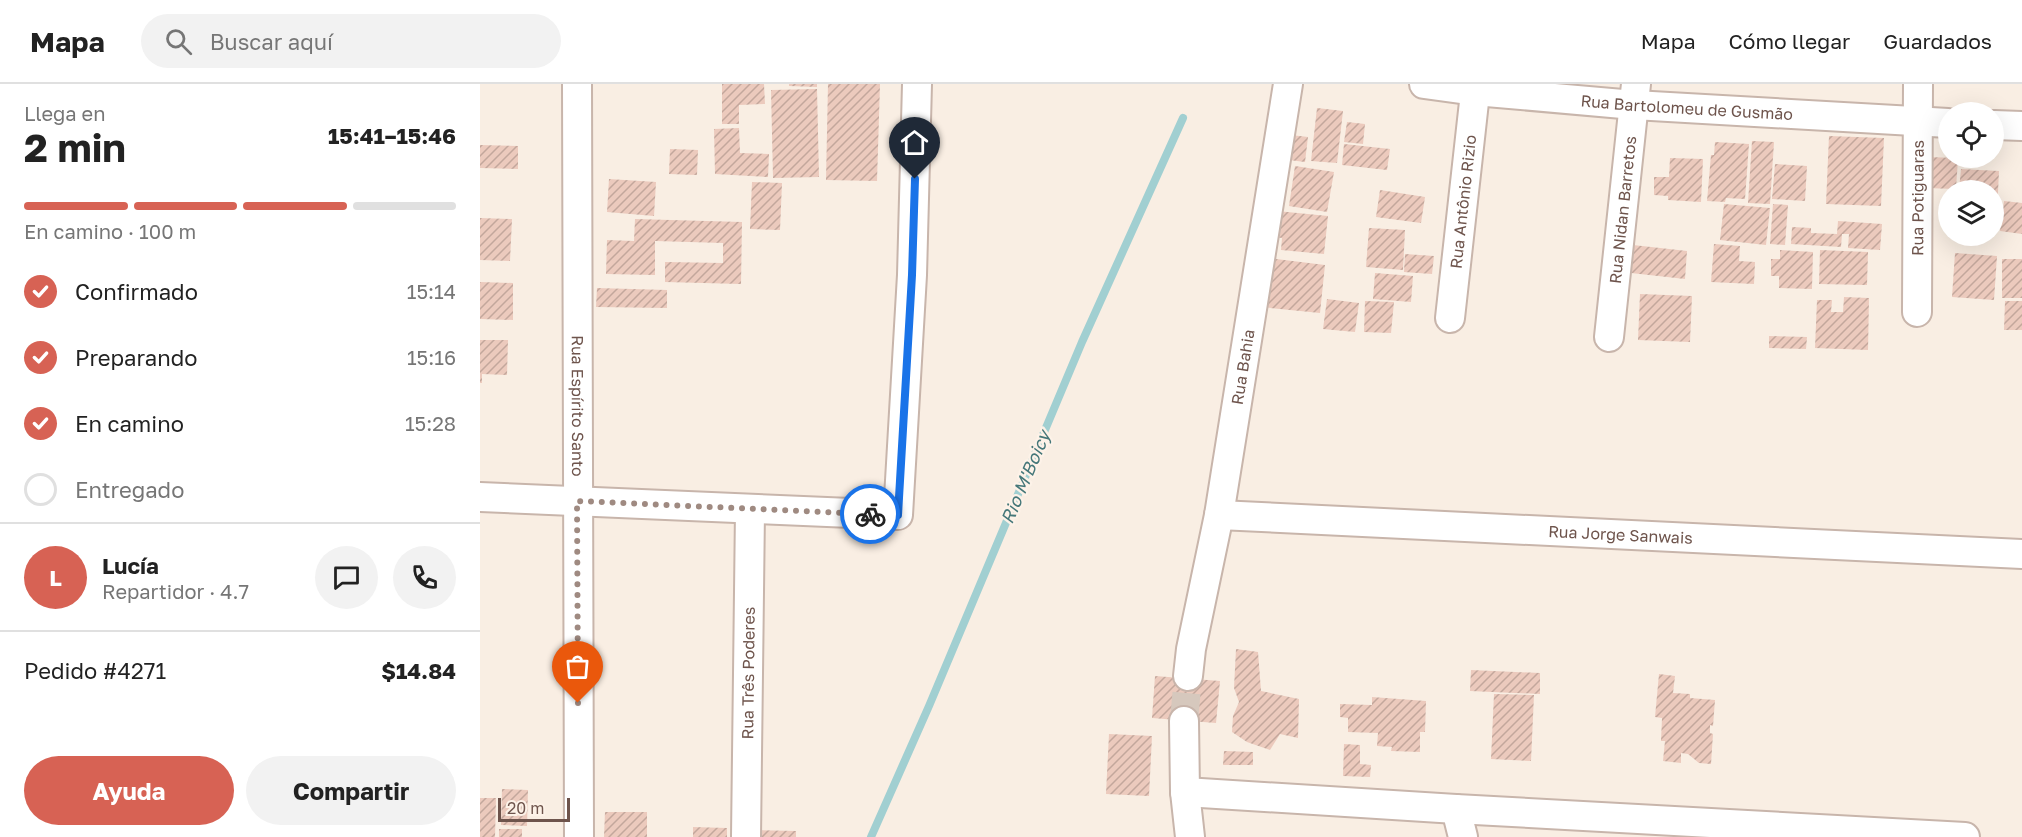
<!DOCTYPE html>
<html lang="es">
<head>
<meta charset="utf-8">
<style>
	:root { --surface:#fff; --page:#f2f2f2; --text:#222; --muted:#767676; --line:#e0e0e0; --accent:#d76254 }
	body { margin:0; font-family:"Golos Text",sans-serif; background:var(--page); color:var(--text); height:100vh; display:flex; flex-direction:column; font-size:22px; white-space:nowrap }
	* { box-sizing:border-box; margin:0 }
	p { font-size:20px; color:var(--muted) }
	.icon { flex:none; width:33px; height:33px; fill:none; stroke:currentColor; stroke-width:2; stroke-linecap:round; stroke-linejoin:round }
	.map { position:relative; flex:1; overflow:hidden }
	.panel { display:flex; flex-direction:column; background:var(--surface); width:480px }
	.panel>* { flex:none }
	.tools { position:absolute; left:1458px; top:18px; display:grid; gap:12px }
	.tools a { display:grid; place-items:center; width:66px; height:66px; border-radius:50%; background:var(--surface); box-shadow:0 6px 24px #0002; font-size:30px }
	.scale { position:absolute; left:18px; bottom:15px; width:72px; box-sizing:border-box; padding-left:6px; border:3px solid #6e544c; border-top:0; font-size:16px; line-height:21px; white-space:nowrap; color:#6e544c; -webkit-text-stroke:4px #fdf2e8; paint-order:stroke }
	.pin { position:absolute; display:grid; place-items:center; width:51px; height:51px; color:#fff; margin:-62px -26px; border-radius:50% 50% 50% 0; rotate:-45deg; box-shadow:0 0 6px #0007 }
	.pin .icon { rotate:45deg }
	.courier { position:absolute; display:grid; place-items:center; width:60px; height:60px; margin:-30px; border:4px solid #1a73e8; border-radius:50%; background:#fff; color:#222; box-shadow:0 2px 8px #0007 }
	.head em { font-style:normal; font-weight:700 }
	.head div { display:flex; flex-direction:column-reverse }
	.head { display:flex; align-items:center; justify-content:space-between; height:102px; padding:0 24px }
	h1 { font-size:39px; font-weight:700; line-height:45px }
	.bar { display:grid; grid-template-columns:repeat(4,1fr); gap:9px 6px; align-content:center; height:72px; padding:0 24px }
	.bar i { height:8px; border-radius:4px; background:var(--line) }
	.bar .active { background:var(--accent) }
	.bar p { grid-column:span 4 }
	.line { display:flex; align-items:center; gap:15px; padding:0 24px; border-top:2px solid var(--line) }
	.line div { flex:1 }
	.round { display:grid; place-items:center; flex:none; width:63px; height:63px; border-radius:32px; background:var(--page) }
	ol { padding:0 24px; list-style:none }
	li { display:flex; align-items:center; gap:18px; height:66px }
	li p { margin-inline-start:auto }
	li .icon { padding:6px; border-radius:50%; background:var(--accent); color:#fff; stroke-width:4 }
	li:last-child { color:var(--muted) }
	li i { width:33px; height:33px; border:3px solid var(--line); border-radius:50% }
	.primary-button { display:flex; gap:12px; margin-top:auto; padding:12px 24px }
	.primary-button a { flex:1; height:69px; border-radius:36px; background:var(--accent); color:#fff; font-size:24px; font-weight:700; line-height:69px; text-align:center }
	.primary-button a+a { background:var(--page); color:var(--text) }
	header { display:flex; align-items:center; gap:36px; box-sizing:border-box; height:84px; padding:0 30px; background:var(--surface); border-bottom:2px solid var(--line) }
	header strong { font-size:28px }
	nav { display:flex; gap:33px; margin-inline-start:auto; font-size:21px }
	.search { width:420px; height:54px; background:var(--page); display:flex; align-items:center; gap:15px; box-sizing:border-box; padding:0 21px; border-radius:33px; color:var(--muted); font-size:22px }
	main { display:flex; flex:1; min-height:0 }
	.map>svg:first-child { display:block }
</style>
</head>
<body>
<header>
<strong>Mapa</strong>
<div class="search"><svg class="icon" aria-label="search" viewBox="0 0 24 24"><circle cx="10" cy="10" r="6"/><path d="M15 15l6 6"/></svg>Buscar aquí</div>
<nav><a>Mapa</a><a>Cómo llegar</a><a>Guardados</a></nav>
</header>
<main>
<section class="panel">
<div class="head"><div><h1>2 min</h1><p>Llega en</p></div><em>15:41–15:46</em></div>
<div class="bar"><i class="active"></i><i class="active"></i><i class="active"></i><i></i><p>En camino · 100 m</p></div>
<ol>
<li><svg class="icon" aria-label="check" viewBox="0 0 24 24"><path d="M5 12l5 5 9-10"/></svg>Confirmado<p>15:14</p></li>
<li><svg class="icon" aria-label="check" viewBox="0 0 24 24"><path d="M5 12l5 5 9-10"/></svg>Preparando<p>15:16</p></li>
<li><svg class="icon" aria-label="check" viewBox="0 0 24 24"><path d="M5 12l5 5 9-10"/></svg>En camino<p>15:28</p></li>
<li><i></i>Entregado</li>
</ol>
<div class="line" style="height:108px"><b class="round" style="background:var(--accent);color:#fff">L</b><div><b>Lucía</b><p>Repartidor · 4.7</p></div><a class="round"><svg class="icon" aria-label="chat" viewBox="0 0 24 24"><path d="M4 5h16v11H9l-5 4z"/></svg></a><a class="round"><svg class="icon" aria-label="phone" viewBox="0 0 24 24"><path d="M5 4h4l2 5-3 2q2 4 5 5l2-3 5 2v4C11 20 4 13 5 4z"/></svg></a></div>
<div class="line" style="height:78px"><div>Pedido #4271</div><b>$14.84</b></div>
<div class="primary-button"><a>Ayuda</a><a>Compartir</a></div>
</section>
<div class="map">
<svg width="1542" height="753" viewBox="0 0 1542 753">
	<defs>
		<pattern id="building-hatch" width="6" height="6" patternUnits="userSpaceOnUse" patternTransform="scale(1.5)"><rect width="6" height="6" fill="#eccabd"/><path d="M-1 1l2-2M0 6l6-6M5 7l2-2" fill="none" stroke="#c3a79c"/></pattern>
	</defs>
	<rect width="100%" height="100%" fill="#f9eee3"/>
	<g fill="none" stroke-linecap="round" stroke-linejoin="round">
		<!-- stream -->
		<polyline stroke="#a1cfd1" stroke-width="8" points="391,753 449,622 602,258 703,34"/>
	</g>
	<!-- building -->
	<g fill="url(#building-hatch)">
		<polygon points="242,0 284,0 285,20 259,21 259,40 242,40"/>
		<polygon points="309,0 337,0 337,3 309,2"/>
		<polygon points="348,0 400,0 397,97 346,96"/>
		<polygon points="337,5 339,93 293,94 291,6"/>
		<polygon points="837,24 863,27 857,79 831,77"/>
		<polygon points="867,38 885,40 883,60 864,58"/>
		<polygon points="259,44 260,69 289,70 288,93 235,90 234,45"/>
		<polygon points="803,50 828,53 825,78 801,75"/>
		<polygon points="1349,52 1404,54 1401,122 1346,120"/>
		<polygon points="1272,57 1294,58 1290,120 1268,119"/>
		<polygon points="1235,58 1269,60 1265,115 1246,114 1245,118 1227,117 1231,71 1234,71"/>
		<polygon points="864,60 910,65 907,86 862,81"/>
		<polygon points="0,61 38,62 38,85 0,84"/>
		<polygon points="190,65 218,66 217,91 189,90"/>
		<polygon points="1447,73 1478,74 1476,105 1445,104"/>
		<polygon points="1190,74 1223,75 1221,118 1188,116 1188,112 1174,111 1174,93 1189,93"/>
		<polygon points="1295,80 1327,82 1325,117 1292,115"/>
		<polygon points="815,82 854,88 847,128 809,122"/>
		<polygon points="1481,85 1519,87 1517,129 1514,129 1514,106 1479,106"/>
		<polygon points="129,95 176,98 174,132 127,128"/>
		<polygon points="272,98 302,99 300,146 270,145"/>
		<polygon points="900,106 945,113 941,139 896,133"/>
		<polygon points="1524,117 1542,119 1542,150 1520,147"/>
		<polygon points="1244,120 1290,124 1286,161 1240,156"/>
		<polygon points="1293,120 1308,121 1305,161 1290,160"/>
		<polygon points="797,127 848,132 844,170 801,166 802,154 794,153"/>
		<polygon points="0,134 32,135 30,177 0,176"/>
		<polygon points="155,135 262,138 261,200 185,198 185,178 243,179 243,159 175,157 175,191 126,190 127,156 154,157"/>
		<polygon points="1358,137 1402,140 1400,166 1368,164 1369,150 1362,150 1361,163 1311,160 1312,143 1331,144 1331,149 1357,150"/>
		<polygon points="889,144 925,146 923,186 886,183"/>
		<polygon points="1234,160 1260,162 1259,177 1275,178 1274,200 1231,198"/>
		<polygon points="1153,161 1207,167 1205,195 1151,189"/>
		<polygon points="1300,166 1333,168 1332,205 1299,204 1299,192 1291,192 1291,175 1300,175"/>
		<polygon points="1340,166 1388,168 1387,201 1339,200"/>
		<polygon points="1475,169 1517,172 1514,216 1472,213"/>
		<polygon points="925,170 954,172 952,190 924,188"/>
		<polygon points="787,174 845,181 840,229 781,223"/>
		<rect x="1522" y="175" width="20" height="39"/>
		<polygon points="895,189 933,192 931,218 893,215"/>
		<polygon points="0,198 33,199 33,236 0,235"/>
		<polygon points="117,204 187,206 187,224 116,223"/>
		<polygon points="1160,210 1212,212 1210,258 1158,256"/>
		<polygon points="1364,213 1389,214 1388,266 1335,264 1337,216 1352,216 1351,228 1363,228"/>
		<polygon points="847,215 879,219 875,248 843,245"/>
		<polygon points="885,217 914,218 911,249 884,248"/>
		<polygon points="1525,217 1542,217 1542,246 1524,246"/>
		<polygon points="1289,252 1327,253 1326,265 1289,264"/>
		<polygon points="0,256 28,256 27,291 2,290 2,299 0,299"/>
		<polygon points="756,565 778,568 781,607 819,615 818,654 800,650 790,666 767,658 752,648 753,632 759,618 754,604"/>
		<polygon points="991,586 1060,589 1060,610 990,607"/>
		<polygon points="1179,590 1195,592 1193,609 1210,610 1210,614 1235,616 1233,642 1230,641 1230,649 1233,650 1231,680 1219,679 1208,670 1201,669 1201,679 1183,677 1185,657 1181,657 1182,634 1175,633"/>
		<polygon points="675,592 740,597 736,639 672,634"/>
		<polygon points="1014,610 1054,611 1051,677 1011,675"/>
		<polygon points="892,613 946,617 945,648 940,648 940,668 911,667 912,663 897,662 898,649 868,648 868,634 860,633 860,620 892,621"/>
		<polygon points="629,650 672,652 669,712 626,710"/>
		<polygon points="864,660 880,661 880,680 891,681 890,693 863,692"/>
		<polygon points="744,667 773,668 773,681 743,681"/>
		<polygon points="22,705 48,706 47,742 21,741"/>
		<polygon points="0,714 16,714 15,753 0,753"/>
		<polygon points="125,728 167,728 167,753 124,753"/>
		<polygon points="213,743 247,744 247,753 213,753"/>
		<rect x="19" y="745" width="23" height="8"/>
		<polygon points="277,746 316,747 316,753 277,753"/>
	</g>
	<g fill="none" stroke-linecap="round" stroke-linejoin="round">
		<!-- minor-tunnel -->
		<polyline stroke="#d6c8bd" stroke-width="28" stroke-dasharray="28 14" stroke-linecap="butt" points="704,637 708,592"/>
		<defs>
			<g id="minor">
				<path id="s1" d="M 97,0 L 99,753"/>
				<path id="s2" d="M 944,0 L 995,7 L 1154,21 L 1468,39"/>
				<polyline points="1514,41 1542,42"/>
				<path id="s3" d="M 1437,228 L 1438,0"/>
				<path id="s4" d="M 970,234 L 996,0"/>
				<path id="s5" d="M 1129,253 L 1156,0"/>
				<polyline points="0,413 418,431 432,191 437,0"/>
				<path id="s6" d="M 739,431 L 1542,470"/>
				<path id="s7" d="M 708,592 L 711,565 L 739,431 L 808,0"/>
				<polyline points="704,637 705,708 710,753"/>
				<polyline points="705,708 976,725 1485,753"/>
				<polyline points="976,725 983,753"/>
				<path id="s8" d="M 266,753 L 270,426"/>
			</g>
		</defs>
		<!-- minor casing -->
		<use href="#minor" stroke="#c8b5ab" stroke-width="32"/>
		<!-- minor -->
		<use href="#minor" stroke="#fff" stroke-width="28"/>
	</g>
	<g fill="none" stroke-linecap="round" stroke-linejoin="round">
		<!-- done -->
		<polyline stroke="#9f8a81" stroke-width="6" stroke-dasharray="0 10.8" points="98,619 97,417 390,430"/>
		<!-- route -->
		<polyline stroke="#1a73e8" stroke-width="8" points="390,430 418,431 432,191 435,95"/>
	</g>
	<g text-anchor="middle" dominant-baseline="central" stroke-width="4.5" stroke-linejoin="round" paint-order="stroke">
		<!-- street labels -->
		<g font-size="16" fill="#6e544c" stroke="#fdf2e8">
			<text stroke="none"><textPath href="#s2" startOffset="264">Rua Bartolomeu de Gusmão</textPath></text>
			<text stroke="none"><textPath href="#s3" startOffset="114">Rua Potiguaras</textPath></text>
			<text stroke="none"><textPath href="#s4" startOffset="117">Rua Antônio Rizio</textPath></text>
			<text stroke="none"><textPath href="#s5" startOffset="128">Rua Nidan Barretos</textPath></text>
			<text stroke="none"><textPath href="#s7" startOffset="314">Rua Bahia</textPath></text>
			<text stroke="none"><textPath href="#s1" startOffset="322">Rua Espírito Santo</textPath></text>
			<text stroke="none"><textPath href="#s6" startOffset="402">Rua Jorge Sanwais</textPath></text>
			<text stroke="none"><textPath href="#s8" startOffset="164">Rua Três Poderes</textPath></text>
		</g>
		<!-- water labels -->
		<g font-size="18" font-style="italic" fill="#457779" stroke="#fdf2e8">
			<text transform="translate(545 393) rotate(-67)">Rio M'Boicy</text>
		</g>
	</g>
</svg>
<div class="tools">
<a><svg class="icon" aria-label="locate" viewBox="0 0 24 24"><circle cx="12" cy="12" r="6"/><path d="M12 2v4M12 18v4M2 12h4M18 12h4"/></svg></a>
<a><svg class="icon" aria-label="layers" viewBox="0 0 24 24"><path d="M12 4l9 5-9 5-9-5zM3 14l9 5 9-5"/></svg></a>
</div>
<div class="scale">20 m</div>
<div class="pin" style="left:98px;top:619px;background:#ea580c"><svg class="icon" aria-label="bag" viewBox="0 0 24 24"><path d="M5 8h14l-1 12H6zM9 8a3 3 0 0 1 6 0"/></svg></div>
<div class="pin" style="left:435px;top:95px;background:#1f2937"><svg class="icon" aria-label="home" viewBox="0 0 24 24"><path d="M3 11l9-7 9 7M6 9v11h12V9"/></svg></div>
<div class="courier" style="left:390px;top:430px"><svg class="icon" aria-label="bike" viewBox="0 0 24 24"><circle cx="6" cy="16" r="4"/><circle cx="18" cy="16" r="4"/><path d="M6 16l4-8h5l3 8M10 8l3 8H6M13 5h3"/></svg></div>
</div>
</main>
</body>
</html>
